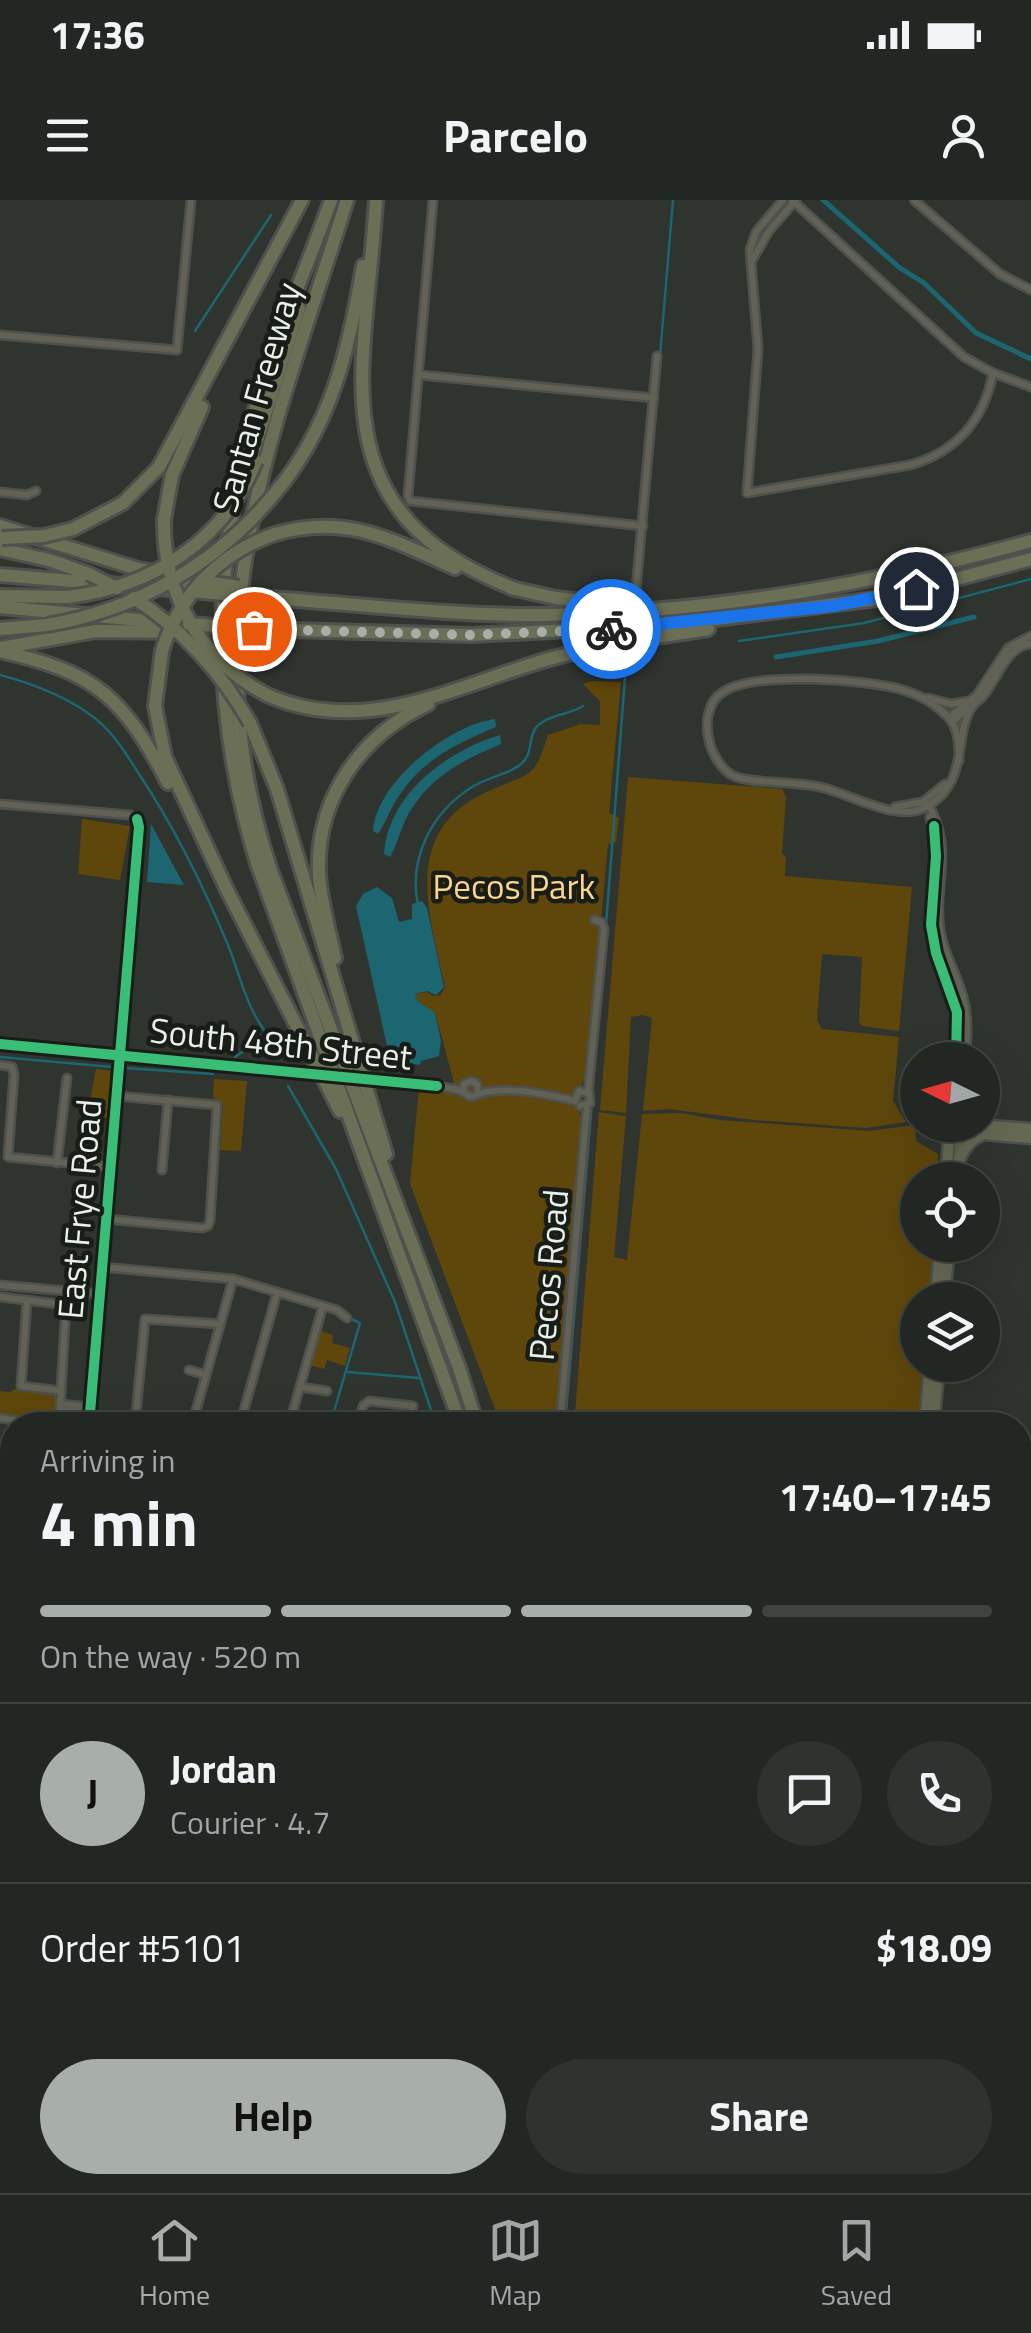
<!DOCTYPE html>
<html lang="en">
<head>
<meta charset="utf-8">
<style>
	:root { --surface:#232723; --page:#2f3330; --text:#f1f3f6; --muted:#a3a5a6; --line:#404441; --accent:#a8aea8 }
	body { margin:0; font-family:"Titillium Web",sans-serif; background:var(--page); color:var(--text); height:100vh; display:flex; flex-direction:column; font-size:38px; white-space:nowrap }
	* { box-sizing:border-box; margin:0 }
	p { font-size:32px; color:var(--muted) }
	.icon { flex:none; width:55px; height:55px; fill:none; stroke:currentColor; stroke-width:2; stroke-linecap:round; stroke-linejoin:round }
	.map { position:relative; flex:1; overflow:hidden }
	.panel { position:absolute; left:0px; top:1212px; width:1032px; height:782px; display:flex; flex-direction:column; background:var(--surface); border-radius:40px 40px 0 0; box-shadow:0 10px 40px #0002,0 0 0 2px var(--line) }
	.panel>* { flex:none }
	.needle { width:65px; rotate:275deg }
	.fabs { position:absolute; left:900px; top:842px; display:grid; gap:20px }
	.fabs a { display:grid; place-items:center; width:100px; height:100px; border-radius:50%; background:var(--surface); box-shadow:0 10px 40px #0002,0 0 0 2px var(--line); font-size:50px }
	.pin { position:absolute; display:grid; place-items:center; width:85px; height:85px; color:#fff; margin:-42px; border:5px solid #fff; border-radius:50%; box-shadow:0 2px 10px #0007 }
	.courier { position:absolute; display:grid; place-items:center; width:100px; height:100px; margin:-50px; border:8px solid #1a73e8; border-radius:50%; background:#fff; color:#222; box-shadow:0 2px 12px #0007 }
	.headline em { font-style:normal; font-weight:700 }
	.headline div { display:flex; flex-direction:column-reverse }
	.headline { display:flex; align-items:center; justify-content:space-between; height:170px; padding:0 40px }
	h1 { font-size:65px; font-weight:700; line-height:75px }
	.bar { display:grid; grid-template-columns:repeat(4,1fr); gap:15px 10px; align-content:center; height:120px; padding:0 40px }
	.bar i { height:12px; border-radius:8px; background:var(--line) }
	.bar .on { background:var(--accent) }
	.bar p { grid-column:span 4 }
	.line { display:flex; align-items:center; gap:25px; padding:0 40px; border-top:2px solid var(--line) }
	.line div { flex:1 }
	.round { display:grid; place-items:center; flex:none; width:105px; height:105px; border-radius:52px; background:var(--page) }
	.primary-button { display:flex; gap:20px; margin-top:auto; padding:20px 40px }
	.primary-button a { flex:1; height:115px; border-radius:60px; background:var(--accent); color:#111; font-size:40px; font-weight:700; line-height:115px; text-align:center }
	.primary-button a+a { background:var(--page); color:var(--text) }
	.status { display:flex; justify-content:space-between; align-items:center; height:70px; padding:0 50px; background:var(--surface); direction:ltr }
	.status svg { height:28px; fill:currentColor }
	header { display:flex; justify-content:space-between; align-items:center; height:130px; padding:0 40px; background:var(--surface); font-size:45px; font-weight:700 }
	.tabs { display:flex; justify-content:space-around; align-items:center; height:140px; border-top:2px solid var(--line); background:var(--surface); font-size:28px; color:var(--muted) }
	.tabs a { display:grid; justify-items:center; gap:5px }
	.tabs .on { color:var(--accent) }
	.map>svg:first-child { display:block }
</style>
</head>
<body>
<div class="status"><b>17:36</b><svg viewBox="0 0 49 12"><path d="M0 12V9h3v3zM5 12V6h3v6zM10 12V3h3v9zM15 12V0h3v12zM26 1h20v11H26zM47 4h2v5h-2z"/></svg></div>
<header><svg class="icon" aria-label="menu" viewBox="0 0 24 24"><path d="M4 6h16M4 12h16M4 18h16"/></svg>Parcelo<svg class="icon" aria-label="person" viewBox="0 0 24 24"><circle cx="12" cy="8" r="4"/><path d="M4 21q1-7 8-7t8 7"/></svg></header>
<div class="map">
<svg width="1031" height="1993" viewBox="0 0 1031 1993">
	<rect width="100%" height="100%" fill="#2f342f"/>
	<!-- green -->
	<g fill="#5f470b">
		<path d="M 591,481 L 621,482 L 609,613 L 619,618 L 616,642 L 608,644 L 587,871 C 575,901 577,895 582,927 L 558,1225 L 501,1225 L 410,984 L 419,887 L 453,890 L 453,879 L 435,813 L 418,801 L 415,794 L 427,792 L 433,796 L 441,795 L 445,787 C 429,713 399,629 491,590 C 532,572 534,579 548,535 L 581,524 L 600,525 L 600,501 L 583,484 Z"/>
		<polygon points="628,577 782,589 786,597 782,653 786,658 785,676 912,687 899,831 862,826 859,822 862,757 822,754 817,820 822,829 899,837 893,901 906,922 866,928 754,920 669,909 643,911 652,818 643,815 631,817 626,913 600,910"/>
		<polygon points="82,619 130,626 120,680 78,674"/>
		<polygon points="96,869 114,871 110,918 87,916"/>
		<polygon points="214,879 247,881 241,951 220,950 223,905 213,897"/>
		<polygon points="599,912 626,916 614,1057 627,1060 642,914 680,913 720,920 869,931 915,925 916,941 938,954 939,980 918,980 918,1045 934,1045 930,1100 918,1100 918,1165 924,1165 919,1225 574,1225"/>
		<polygon points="320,1131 333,1135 332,1143 350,1148 345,1166 327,1160 324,1169 310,1165"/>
		<polygon points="21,1186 61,1191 59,1218 23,1215 14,1220 0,1218 0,1191 10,1192"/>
		<polygon points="1020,1884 1031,1885 1031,1993 819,1993 820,1983 1020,1982"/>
		<polygon points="672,1983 672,1982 816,1983 815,1993 671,1993"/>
	</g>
	<!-- water -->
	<g fill="#1c6671">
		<path d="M 495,519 L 496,527 C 458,543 425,558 401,593 C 391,606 387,621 378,634 L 373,631 C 376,582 449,525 495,519 Z"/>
		<path d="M 500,535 L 501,544 C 463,560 431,576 409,613 C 401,627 398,643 390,657 L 384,654 C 388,594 447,551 500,535 Z"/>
		<polygon points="151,624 184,685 147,682"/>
		<polygon points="377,687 392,698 399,722 412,719 412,704 422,701 427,708 444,787 436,795 427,791 415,794 418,801 435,813 441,841 439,856 421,861 420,865 398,861 387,846 356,706 363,694"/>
	</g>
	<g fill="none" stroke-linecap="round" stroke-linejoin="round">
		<!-- stream -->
		<g stroke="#1c6671" stroke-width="2.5">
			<polyline points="195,131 271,15"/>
			<polyline points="660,156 673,0"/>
			<polyline points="639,385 654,224"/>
			<polyline points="739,441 864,423 1031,379"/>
			<polyline points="629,457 635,446"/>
			<path d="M 0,475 C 34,484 69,497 97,520 C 115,535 127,555 139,574 C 175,628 203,685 228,745 C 240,775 247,810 268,835 L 283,835"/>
			<path d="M 418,705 C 408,658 432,612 472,587 C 487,577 508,575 521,564 C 533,554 528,541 535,529 C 544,515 570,515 583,506"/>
			<polyline points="606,725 625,478"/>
			<polyline points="0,857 112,867"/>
			<polyline points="235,857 267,835"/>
			<polyline points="126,868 213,874"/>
			<polyline points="288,886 336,969 395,1102 436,1225"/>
			<polyline points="592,895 600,798"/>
			<polyline points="348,1172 419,1178"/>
			<polyline points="330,1225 360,1123 349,1118"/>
			<polyline points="565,1225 592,903"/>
			<polyline points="0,1694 12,1693"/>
		</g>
		<!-- canal -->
		<g stroke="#1c6671" stroke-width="5">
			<polyline points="823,0 900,68 924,83 976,133 1031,159"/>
			<polyline points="776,457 878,441 974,417"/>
		</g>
		<defs>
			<g id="minor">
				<polyline points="433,0 408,296 410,301 643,326"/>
				<path d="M 783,0 L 756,32 L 750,50 L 758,149 L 747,293 L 910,265 C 956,252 984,220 993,173"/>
				<polyline points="792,0 964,157 993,173 1031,187"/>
				<polyline points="914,0 1000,74 1031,90"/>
				<polyline points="751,62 769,31 796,0"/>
				<polyline points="0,135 177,150 191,0"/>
				<polyline points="420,175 654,198"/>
				<polyline points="0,292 27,295 36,291"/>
				<polyline points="636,389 657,156"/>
				<polyline points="928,498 951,504 969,501"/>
				<polyline points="949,518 977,495 1008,448 1031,436"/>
				<path d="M 952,522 C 962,513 974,506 983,496 C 998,479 1006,446 1031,444"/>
				<path d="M 959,561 C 959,546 959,530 949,518 C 937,505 920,495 903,490 C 866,479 756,471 723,492 C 707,502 705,523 709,540 C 711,552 722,571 734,576 C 751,584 799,581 824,588 C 852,595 898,623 926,607 C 970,583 953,536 972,507"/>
				<path d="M 926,600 C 956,651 933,679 940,731 C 944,755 957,774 963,797 C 969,819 967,839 965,860"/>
				<polyline points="0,604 130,615 139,622 89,1225"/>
				<polyline points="895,607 923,602 945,584"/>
				<polyline points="930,617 936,646 931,725 936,753 957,812 956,860"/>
				<polyline points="0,844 304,874"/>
				<polyline points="0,865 12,867 14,874 8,957 110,967"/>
				<polyline points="382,881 440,886"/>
				<path d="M 437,886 L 459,890 L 471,897 C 497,883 547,894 575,901"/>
				<polyline points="463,892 464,884 471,881 477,884 478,893"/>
				<polyline points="588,892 604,729 601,722 594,720"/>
				<polyline points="575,900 579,891 589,893 590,903 580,906"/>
				<polyline points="937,929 981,933"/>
				<polyline points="957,960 960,925"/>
				<polyline points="57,963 67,878"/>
				<polyline points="162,970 168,900"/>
				<polyline points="106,1019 202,1028 208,1026 210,1020 217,905 116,896"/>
				<polyline points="102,1067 233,1079 337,1110 347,1118"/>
				<polyline points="0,1085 100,1094"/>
				<polyline points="0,1097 66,1105 59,1225"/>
				<polyline points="27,1100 21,1186 61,1191"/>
				<polyline points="189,1170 206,1175"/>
				<polyline points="300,1187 327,1191"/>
				<polyline points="60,1204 90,1207"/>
				<polyline points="60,1210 90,1212"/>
				<polyline points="0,1218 14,1220 16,1225"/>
				<polyline points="135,1225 145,1119 220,1124"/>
				<polyline points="192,1225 233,1079"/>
				<polyline points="247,1225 242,1222 242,1217 277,1093"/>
				<polyline points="289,1225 323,1106"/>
				<polyline points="358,1225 363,1206 369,1201 413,1206 409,1225"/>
				<polyline points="560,1225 587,905"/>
				<polyline points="8,1315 12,1269"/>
				<polyline points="0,1342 1,1326"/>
				<polyline points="0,1401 12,1470"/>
				<polyline points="0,1488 12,1485"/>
				<polyline points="0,1540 12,1541"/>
				<polyline points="0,1658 12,1659"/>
				<polyline points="0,1718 12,1719"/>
				<polyline points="0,1756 12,1757"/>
				<polyline points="0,1818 12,1819"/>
				<polyline points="0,1947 12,1948"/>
				<polyline points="0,1979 12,1979"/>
				<polyline points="134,1982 153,1993"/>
				<polyline points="192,1982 203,1993"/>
				<polyline points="286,1982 292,1993"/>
				<polyline points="19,1993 20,1982"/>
				<polyline points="67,1993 67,1982"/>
				<polyline points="123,1993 126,1982"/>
			</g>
			<g id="major">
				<polyline points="974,925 1031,929"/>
				<polyline points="946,980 950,925"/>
				<path d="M 955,980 C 957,959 964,943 983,934 L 1031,938"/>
				<polyline points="936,1100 940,1045"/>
				<polyline points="944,1100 949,1045"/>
				<polyline points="925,1225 930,1165"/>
				<polyline points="933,1225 939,1165"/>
				<polyline points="0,1785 12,1786"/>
			</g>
			<g id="highway">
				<path d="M 331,0 C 309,62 282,123 262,186 C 212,345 208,507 258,666 L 461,1225"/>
				<path d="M 347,0 C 273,235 188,422 271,671 L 459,1168 L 477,1225"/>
				<path d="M 376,0 C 366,172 313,310 515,389"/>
				<polyline points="251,259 299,108"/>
				<path d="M 275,293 C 331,227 349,149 363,66"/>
				<polyline points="164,320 172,275 202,207"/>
				<polyline points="0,326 138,369 206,382"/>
				<polyline points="73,329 123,303 159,267 302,0"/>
				<path d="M 275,334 C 346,313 392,340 455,368"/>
				<polyline points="0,349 49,360 89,374"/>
				<polyline points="0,375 193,391"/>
				<polyline points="511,388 556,398 615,405"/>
				<polyline points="0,396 67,397"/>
				<path d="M 255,397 C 349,403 442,415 536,415 C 702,414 871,385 1031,341"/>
				<polyline points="0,407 172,423"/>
				<polyline points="0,429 47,425"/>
				<polyline points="255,429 472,435 667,425 885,398 1031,359"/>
				<polyline points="0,448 96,431 189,432"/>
				<path d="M 0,451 C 96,472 123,497 168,583"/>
				<polyline points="162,451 155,506 165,557 227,690 340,911"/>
				<path d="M 267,495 C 365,538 454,486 549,459 C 601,445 654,437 708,429"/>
				<polyline points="250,523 277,589 386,954"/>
				<path d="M 335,758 C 329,730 321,703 319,675 C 315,599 361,535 428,504"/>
				<polyline points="407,1982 408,1993"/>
				<polyline points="424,1993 424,1982"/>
				<polyline points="437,1993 437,1982"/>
				<polyline points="451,1993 452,1982"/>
			</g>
		</defs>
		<!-- minor casing -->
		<use href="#minor" stroke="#4e514e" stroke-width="11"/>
		<!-- major casing -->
		<use href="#major" stroke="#4e514e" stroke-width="15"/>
		<!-- highway casing -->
		<use href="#highway" stroke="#4e514e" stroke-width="18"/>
		<!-- minor -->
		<use href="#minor" stroke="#616255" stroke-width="6"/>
		<!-- major -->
		<use href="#major" stroke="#666a53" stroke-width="10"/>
		<!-- highway -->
		<use href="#highway" stroke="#6b6f55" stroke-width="12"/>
		<defs>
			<polyline id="minor-bridge" points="304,874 382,881"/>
			<g id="highway-bridge">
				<path d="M 164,320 C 163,395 201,460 267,495"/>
				<polyline points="2,338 44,336 73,329"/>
				<polyline points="89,374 117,388"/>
				<polyline points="206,382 239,387"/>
				<polyline points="193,391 255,397"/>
				<path d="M 67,397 C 151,387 224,342 256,261"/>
				<path d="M 134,398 C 183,430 221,472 250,523"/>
				<polyline points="189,424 255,429"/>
				<path d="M 47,425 C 137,410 217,364 275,293"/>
				<path d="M 162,451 C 179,396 219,353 275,334"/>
			</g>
		</defs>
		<!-- minor-bridge casing -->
		<use href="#minor-bridge" stroke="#4e514e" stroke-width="11" stroke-linecap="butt"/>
		<!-- highway-bridge casing -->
		<use href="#highway-bridge" stroke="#4e514e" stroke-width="18" stroke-linecap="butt"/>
		<!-- minor-bridge -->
		<use href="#minor-bridge" stroke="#616255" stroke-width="6"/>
		<!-- highway-bridge -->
		<use href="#highway-bridge" stroke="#6b6f55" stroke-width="12"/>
		<defs>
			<g id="cycleway">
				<polyline points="934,626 936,656 931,725 936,753 957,812 956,860"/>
				<polyline points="0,844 437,886"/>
				<polyline points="89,1225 139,627 137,619"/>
			</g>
		</defs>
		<!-- cycleway casing -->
		<use href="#cycleway" stroke="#181d18" stroke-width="16"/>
		<!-- cycleway -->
		<use href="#cycleway" stroke="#3abd76" stroke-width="10"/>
	</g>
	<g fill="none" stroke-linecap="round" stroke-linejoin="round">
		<!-- done -->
		<polyline stroke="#a8aea8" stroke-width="10" stroke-dasharray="0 18" points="254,429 472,435 611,429"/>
		<!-- route -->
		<polyline stroke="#1a73e8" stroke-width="12" points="611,429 833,406 916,389"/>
	</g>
	<g text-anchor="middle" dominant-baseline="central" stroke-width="9" stroke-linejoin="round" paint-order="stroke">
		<!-- street labels -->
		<g font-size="35" fill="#e9f0e9" stroke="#181d18">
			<text transform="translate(256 197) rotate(-74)">Santan Freeway</text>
			<text transform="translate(281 843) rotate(6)">South 48th Street</text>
			<text transform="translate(79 1009) rotate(-85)">East Frye Road</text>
			<text transform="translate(548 1075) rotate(-85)">Pecos Road</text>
		</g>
		<!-- park labels -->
		<g font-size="35" fill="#fcd58d" stroke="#181d18">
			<text x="514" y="686">Pecos Park</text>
		</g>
	</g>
</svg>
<div class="fabs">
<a><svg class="needle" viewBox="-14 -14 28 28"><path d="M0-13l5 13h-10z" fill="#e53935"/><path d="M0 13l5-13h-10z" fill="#a3a5a6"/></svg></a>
<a><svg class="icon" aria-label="locate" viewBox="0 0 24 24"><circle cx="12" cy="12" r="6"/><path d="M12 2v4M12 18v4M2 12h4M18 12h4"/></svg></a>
<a><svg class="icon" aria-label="layers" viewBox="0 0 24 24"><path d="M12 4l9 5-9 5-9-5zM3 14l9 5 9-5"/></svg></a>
</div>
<div class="pin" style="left:254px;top:429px;background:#ea580c"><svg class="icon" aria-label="bag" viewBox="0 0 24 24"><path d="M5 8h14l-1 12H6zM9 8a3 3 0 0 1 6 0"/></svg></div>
<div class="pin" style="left:916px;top:389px;background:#1f2937"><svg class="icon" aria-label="home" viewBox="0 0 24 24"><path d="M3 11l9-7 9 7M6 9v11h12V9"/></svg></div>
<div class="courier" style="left:611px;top:429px"><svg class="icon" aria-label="bike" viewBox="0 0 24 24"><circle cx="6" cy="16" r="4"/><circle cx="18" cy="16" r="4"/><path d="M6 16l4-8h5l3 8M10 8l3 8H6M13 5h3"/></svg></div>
<section class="panel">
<div class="headline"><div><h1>4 min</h1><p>Arriving in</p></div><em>17:40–17:45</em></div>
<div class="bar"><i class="on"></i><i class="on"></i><i class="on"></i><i></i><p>On the way · 520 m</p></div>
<div class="line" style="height:180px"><b class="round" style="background:var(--accent);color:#111">J</b><div><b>Jordan</b><p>Courier · 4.7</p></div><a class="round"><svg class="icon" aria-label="chat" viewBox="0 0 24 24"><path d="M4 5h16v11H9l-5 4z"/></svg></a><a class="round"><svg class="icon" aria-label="phone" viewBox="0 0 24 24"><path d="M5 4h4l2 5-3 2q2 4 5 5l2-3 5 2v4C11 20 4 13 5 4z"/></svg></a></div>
<div class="line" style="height:130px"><div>Order #5101</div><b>$18.09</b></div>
<div class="primary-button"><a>Help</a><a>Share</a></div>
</section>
</div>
<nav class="tabs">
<a class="on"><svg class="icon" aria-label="home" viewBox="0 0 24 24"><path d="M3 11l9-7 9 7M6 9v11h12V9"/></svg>Home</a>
<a><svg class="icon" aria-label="map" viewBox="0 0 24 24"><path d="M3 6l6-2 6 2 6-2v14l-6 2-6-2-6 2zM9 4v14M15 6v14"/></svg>Map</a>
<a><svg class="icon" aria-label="saved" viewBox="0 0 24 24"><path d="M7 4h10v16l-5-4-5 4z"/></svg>Saved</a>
</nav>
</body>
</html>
